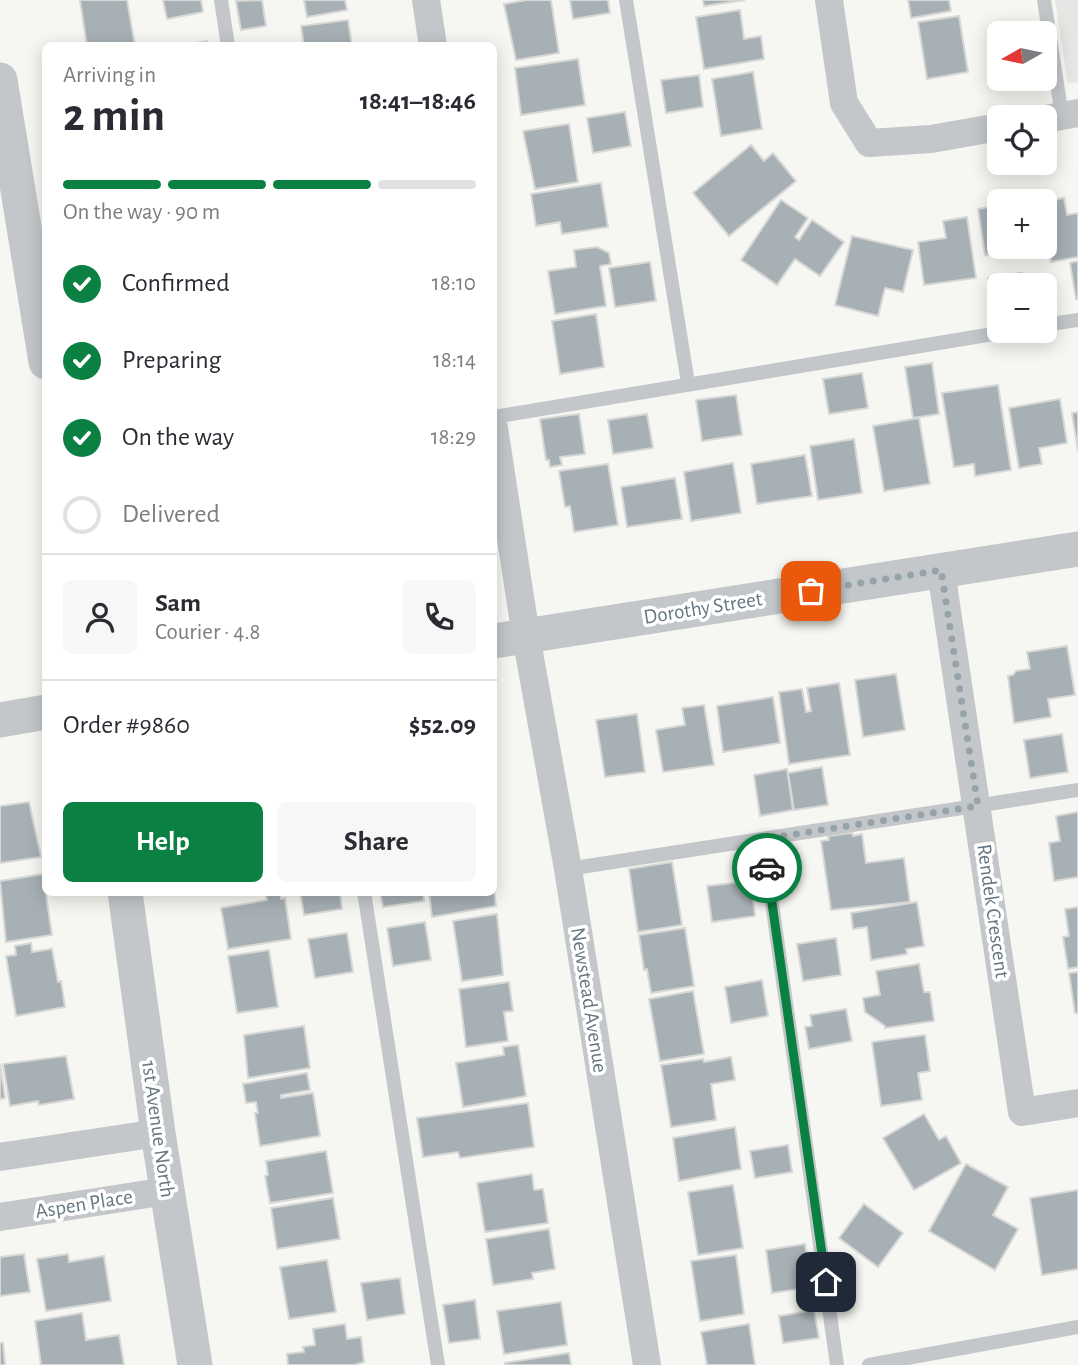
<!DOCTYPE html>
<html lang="en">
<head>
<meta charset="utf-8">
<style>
	:root { --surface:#fff; --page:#f7f7f7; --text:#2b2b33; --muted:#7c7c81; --line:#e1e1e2; --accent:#0b8043 }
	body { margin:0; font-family:"Alegreya Sans",sans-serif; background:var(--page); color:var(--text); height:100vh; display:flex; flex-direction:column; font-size:26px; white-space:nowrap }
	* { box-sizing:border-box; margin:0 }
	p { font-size:23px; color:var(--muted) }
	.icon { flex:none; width:38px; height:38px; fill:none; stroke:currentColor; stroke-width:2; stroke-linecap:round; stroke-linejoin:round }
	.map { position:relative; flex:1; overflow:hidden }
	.details { position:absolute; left:42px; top:42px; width:455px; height:854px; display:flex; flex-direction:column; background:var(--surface); border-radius:10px; box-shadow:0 4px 18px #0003 }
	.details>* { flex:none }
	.needle { width:46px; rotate:261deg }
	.controls { position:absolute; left:987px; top:21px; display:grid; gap:14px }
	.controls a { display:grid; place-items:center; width:70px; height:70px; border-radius:10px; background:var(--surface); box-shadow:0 4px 18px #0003; font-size:35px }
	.pin { position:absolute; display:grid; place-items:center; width:60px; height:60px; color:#fff; margin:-30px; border-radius:14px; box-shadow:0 4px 10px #0006 }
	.courier { position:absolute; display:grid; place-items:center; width:70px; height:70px; margin:-35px; border:5px solid #0b8043; border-radius:50%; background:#fff; color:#222; box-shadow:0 2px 9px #0007 }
	.head em { font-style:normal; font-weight:600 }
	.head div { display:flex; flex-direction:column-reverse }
	.head { display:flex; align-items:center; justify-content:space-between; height:119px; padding:0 21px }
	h1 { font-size:46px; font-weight:600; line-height:52px }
	.bar { display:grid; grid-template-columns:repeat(4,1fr); gap:10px 7px; align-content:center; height:84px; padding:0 21px }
	.bar i { height:9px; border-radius:5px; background:var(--line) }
	.bar .active { background:var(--accent) }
	.bar p { grid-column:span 4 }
	.line { display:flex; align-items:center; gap:18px; padding:0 21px; border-top:2px solid var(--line) }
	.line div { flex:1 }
	.round { display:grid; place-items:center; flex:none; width:74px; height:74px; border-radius:10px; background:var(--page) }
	ol { padding:0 21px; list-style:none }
	li { display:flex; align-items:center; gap:21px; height:77px }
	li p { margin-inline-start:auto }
	li .icon { padding:7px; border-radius:50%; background:var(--accent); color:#fff; stroke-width:4 }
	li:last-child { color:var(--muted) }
	li i { width:38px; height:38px; border:4px solid var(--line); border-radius:50% }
	.button { display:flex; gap:14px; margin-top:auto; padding:14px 21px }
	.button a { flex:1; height:80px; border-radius:10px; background:var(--accent); color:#fff; font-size:28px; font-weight:600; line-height:80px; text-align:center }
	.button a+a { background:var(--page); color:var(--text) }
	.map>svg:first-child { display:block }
</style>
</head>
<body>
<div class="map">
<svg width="1078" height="1365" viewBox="0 0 1078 1365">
	<rect width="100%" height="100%" fill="#f6f6f2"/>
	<!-- built -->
	<polygon fill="#e6e7e5" points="1055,0 1078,0 1078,82 1068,83"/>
	<!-- building -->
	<g fill="#a7b0b5" stroke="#d7d7d5" stroke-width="2">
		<polygon points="80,0 127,0 135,46 87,46"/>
		<polygon points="163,0 201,0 203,12 167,19"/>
		<polygon points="262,0 266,26 241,30 236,1"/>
		<polygon points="304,0 345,0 347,10 307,17"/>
		<polygon points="527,0 551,0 559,53 516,60 504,4"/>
		<polygon points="570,0 608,0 610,13 573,19"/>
		<polygon points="703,0 745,0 704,6"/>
		<polygon points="908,0 949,0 951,11 911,18"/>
		<polygon points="740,10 744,39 761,36 764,59 704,69 696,17"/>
		<polygon points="959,16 968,72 927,79 918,22"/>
		<polygon points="348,20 352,46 304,46 301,26"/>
		<polygon points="207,41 208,46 181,46"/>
		<polygon points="578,59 585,105 521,115 515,68"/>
		<polygon points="753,72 762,129 721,136 712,79"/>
		<polygon points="699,75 703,107 666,113 661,80"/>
		<polygon points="625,112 631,146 593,153 587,118"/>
		<polygon points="569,124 578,182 535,189 523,131"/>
		<polygon points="751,145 764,161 773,153 796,181 729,236 693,193"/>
		<polygon points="601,183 608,227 562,234 560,222 536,226 531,194"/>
		<polygon points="1064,198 1067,215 1078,213 1078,257 1051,262 1045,227 1045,201"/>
		<polygon points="781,200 808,218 795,237 799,240 812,220 844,242 820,276 795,259 777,285 741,260"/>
		<polygon points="999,205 999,247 1032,247 985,255 978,209"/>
		<polygon points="967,217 976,278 924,285 918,242 946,238 943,221"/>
		<polygon points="852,236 913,250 903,292 885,288 878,316 835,305"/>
		<polygon points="597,247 609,253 611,264 600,266 606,306 555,314 548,271 576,267 574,250"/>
		<polygon points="1078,261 1078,299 1076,299 1070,263"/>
		<polygon points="650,262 656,301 615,307 609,268"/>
		<polygon points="1022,273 1024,285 999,285 999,311 993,312 988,278"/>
		<polygon points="596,314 604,367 560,374 552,321"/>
		<polygon points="932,363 939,414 913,418 905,367"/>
		<polygon points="862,373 868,408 829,414 823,379"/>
		<polygon points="998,385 1011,470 975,476 974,464 954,467 942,393"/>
		<polygon points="736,395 742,435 702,441 696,400"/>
		<polygon points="1060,399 1067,443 1039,448 1042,464 1019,468 1009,408"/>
		<polygon points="1078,412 1078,451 1072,413"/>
		<polygon points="579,414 585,454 560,457 562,465 550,467 549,460 546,460 540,419"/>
		<polygon points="647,414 653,448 613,454 608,420"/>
		<polygon points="919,418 930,484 884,491 873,426"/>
		<polygon points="854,439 862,493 818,500 810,446"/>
		<polygon points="805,455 812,496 757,504 751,464"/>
		<polygon points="733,463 741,513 691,521 684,472"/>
		<polygon points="608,464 618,525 574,532 570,506 565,507 559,471"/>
		<polygon points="675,478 682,519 627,527 621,487"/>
		<polygon points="1067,646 1075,695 1048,699 1051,717 1014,723 1008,676 1013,675 1016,671 1030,669 1027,652"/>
		<polygon points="896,674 905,730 863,737 855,680"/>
		<polygon points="839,683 850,755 789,764 779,692 802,689 806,712 811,711 807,688"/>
		<polygon points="773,697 780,743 723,752 717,706"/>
		<polygon points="704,705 714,765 663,772 656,730 685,725 682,708"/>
		<polygon points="637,714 645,772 605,777 596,720"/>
		<polygon points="1062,734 1068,772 1030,778 1024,740"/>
		<polygon points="822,767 828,805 794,810 788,773"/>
		<polygon points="787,769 793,810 760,816 754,775"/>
		<polygon points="29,802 41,857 0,863 0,806"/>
		<polygon points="1078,812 1078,877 1054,881 1049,843 1060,841 1056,816"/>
		<polygon points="852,833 853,836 862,834 866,863 904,858 910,902 831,910 821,841 829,840 828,836"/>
		<polygon points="672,862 682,925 638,932 629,869"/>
		<polygon points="43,874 52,935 6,942 0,881"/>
		<polygon points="751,881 755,916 712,922 707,886"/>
		<polygon points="494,890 496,906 432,917 429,892 494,892"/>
		<polygon points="265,892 280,892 281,899 285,898 291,939 228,949 221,908 267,900"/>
		<polygon points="300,892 340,892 342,909 304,915"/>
		<polygon points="380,892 423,892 424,901 383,907"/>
		<polygon points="917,902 924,946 906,949 907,954 871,960 867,927 853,929 851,913"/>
		<polygon points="1078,907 1078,967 1068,969 1063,937 1069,936 1065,909"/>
		<polygon points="497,914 503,975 462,981 453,921"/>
		<polygon points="425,922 431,960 393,966 387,928"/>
		<polygon points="685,928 694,986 651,993 647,969 644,970 639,935"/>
		<polygon points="347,933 353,972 315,978 308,939"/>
		<polygon points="836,938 841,975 803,981 797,944"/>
		<polygon points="31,943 32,952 52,949 58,982 61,981 65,1007 16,1016 6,956 16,955 15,946"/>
		<polygon points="269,950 278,1007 237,1013 228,956"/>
		<polygon points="919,964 924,992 930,992 934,1021 885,1028 885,1026 865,1012 863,998 880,995 876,971"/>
		<polygon points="1078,972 1078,1013 1075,1013 1069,973"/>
		<polygon points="762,980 768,1016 731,1023 725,987"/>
		<polygon points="509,982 513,1011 504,1012 508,1041 466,1047 459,989"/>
		<polygon points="693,991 704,1054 660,1061 649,999"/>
		<polygon points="846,1009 852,1041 809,1049 805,1027 812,1026 810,1015"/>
		<polygon points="304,1026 310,1068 248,1078 244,1035"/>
		<polygon points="925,1035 930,1071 918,1073 922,1100 881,1106 872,1042"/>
		<polygon points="518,1045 526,1096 463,1107 456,1063 504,1055 503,1047"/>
		<polygon points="66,1056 74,1099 39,1105 38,1101 10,1106 3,1064"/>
		<polygon points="731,1057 735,1080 711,1084 716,1120 671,1127 661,1065 703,1059 704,1062"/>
		<polygon points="0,1064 5,1098 0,1099"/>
		<polygon points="307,1073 310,1090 281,1095 281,1098 313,1093 320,1136 260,1146 255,1113 258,1113 256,1102 246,1103 243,1084"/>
		<polygon points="528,1103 534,1147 460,1158 458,1152 423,1157 417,1118"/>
		<polygon points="924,1114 939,1140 946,1136 961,1163 914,1190 883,1138"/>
		<polygon points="735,1127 741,1169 679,1181 673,1138"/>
		<polygon points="788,1145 792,1172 755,1178 750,1151"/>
		<polygon points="326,1151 333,1193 270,1203 265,1176 268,1175 266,1161"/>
		<polygon points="966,1164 1008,1187 993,1215 1018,1229 995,1270 929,1231"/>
		<polygon points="532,1174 534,1190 543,1189 548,1223 485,1232 477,1183"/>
		<polygon points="733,1185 743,1248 698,1255 688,1192"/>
		<polygon points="1078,1190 1078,1269 1042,1275 1030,1198"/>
		<polygon points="333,1198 340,1239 277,1249 271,1208"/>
		<polygon points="864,1204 903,1233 878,1267 839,1238"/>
		<polygon points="549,1229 555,1269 532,1273 533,1279 493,1285 486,1239"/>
		<polygon points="805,1244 812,1287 772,1293 766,1250"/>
		<polygon points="24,1254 30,1292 0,1296 0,1257"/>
		<polygon points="68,1254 69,1262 104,1256 111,1301 46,1311 37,1259"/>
		<polygon points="736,1255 744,1314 700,1321 691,1261"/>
		<polygon points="327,1260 336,1312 289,1319 280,1267"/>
		<polygon points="400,1278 405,1314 367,1320 361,1283"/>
		<polygon points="475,1300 480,1339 449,1343 443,1305"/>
		<polygon points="561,1302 567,1345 504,1354 497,1311"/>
		<polygon points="814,1310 819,1338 783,1343 779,1316"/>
		<polygon points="82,1313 86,1340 119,1335 124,1365 41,1365 35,1321"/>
		<polygon points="345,1324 347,1339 361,1337 364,1362 354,1365 288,1365 287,1354 304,1352 303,1347 315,1345 313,1329"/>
		<polygon points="749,1324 755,1365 707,1365 701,1332"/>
		<polygon points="0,1343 3,1343 5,1365 0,1365"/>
		<polygon points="569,1353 571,1365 506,1365 505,1363"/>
	</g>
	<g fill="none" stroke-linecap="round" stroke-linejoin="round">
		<!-- service -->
		<g stroke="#c3c7ca" stroke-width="14">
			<polyline points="221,0 228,46"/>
			<polyline points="626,0 688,383"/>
			<polyline points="1044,0 1062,116"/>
			<polyline points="1045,325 1078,320"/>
			<polyline points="494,417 1011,331"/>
			<polyline points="763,839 837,1365"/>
			<polyline points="568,869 1078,790"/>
			<polyline points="364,892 438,1365"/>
			<polyline points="869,1365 1078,1327"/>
		</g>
		<!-- minor -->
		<g stroke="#c3c7ca" stroke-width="28">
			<polyline points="426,0 433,46"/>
			<polyline points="829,0 844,103 869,143 931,139 999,127"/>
			<polyline points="1045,119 1078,113"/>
			<polyline points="494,428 526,636 568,869 647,1365"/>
			<polyline points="941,571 1022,1112 1078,1103"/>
			<polyline points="0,1157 158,1133"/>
			<polyline points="0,1217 167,1191"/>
		</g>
		<!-- tertiary -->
		<g stroke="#c3c7ca" stroke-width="35">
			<polyline points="0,80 46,362"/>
			<polyline points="494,641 1078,549"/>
			<polyline points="0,720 46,712"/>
			<polyline points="125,892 158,1133 195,1365"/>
		</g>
	</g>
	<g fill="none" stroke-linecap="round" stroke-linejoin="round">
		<!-- done -->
		<polyline stroke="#97a3aa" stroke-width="7" stroke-dasharray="0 12.6" points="767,868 763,839 978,806 941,570 811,591"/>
		<!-- route -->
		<polyline stroke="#0b8043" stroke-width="9" points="767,868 826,1282"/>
	</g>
	<g text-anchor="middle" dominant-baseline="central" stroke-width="7" stroke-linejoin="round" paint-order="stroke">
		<!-- street labels -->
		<g font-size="21" fill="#647783" stroke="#fff">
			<text transform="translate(703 608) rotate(-9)">Dorothy Street</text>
			<text transform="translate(993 911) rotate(82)">Rendek Crescent</text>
			<text transform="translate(589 1000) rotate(81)">Newstead Avenue</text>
			<text transform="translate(158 1129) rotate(82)">1st Avenue North</text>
			<text transform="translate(84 1204) rotate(-9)">Aspen Place</text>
		</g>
	</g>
</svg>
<div class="controls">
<a><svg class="needle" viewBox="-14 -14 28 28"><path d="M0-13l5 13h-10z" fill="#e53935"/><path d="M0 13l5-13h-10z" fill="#7c7c81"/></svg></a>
<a><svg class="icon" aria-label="locate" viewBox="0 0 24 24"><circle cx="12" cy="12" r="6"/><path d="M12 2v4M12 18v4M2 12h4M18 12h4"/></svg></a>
<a>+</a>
<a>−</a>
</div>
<div class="pin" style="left:811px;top:591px;background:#ea580c"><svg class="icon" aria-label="bag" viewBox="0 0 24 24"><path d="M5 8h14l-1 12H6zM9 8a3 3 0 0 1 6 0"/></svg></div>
<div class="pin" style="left:826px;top:1282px;background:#1f2937"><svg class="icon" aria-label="home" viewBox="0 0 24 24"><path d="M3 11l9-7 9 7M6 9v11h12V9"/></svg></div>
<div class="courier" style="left:767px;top:868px"><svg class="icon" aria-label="car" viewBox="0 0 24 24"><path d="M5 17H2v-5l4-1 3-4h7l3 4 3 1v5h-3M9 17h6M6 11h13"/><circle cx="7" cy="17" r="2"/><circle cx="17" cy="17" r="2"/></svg></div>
<section class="details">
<div class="head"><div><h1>2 min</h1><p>Arriving in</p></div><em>18:41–18:46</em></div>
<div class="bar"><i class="active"></i><i class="active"></i><i class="active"></i><i></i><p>On the way · 90 m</p></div>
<ol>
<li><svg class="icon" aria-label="check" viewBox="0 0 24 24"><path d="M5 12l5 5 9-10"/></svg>Confirmed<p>18:10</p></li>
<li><svg class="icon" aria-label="check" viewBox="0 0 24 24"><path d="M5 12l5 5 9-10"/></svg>Preparing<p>18:14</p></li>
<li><svg class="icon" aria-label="check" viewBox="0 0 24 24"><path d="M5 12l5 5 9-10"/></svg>On the way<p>18:29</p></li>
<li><i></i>Delivered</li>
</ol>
<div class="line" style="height:126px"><a class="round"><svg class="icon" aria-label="person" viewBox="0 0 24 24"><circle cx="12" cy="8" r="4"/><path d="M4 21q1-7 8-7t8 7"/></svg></a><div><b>Sam</b><p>Courier · 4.8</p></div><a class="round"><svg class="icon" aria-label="phone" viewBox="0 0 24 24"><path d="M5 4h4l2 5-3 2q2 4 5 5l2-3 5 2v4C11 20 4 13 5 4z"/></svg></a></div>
<div class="line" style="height:91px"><div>Order #9860</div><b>$52.09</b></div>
<div class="button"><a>Help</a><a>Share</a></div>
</section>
</div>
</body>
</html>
